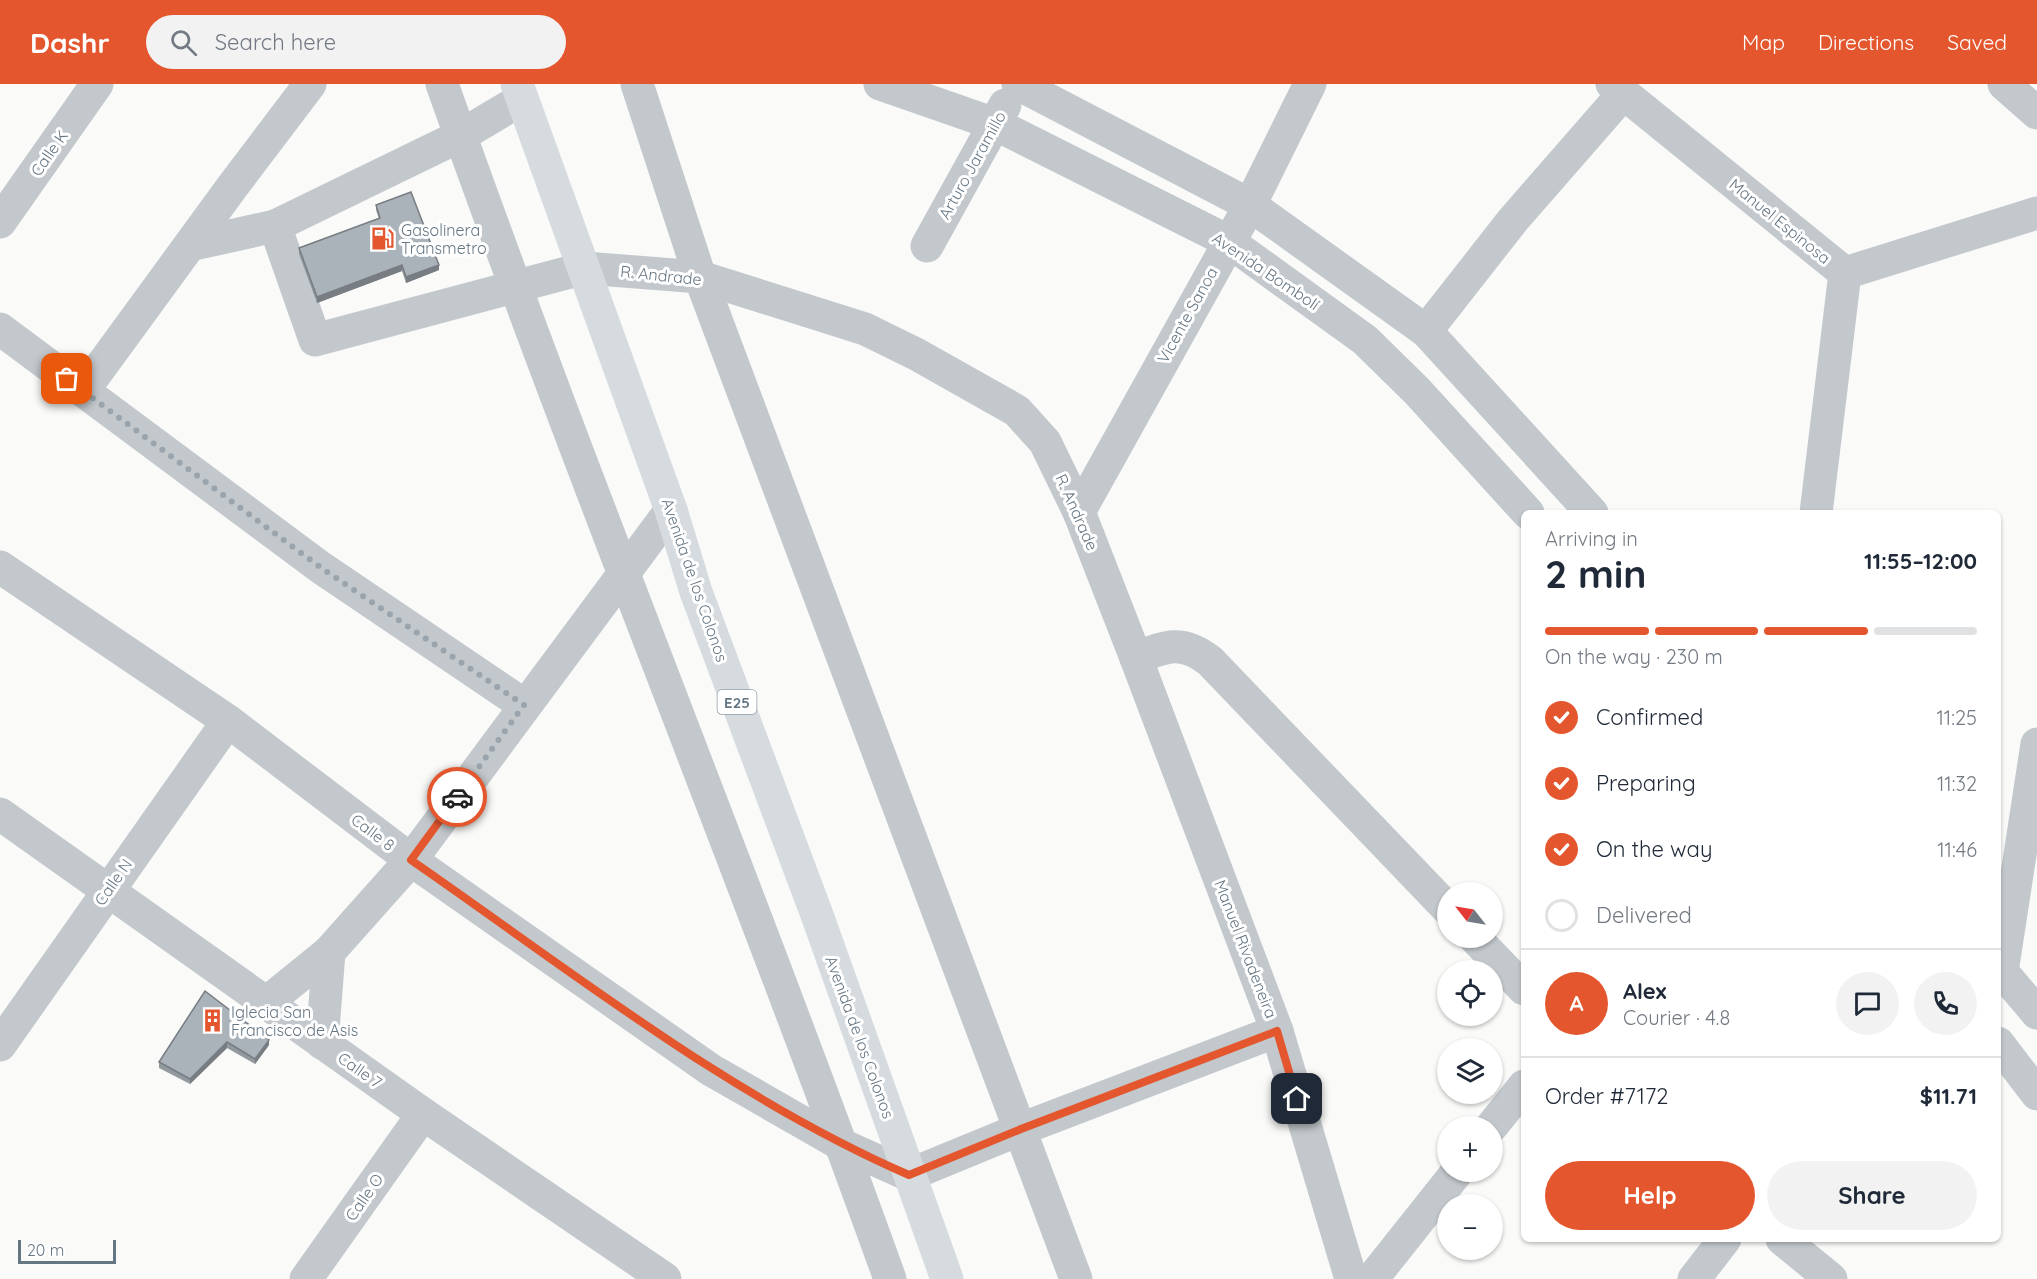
<!DOCTYPE html>
<html lang="en">
<head>
<meta charset="utf-8">
<style>
	:root { --surface:#fff; --page:#f2f2f3; --text:#1f2937; --muted:#747a83; --line:#e0e1e3; --accent:#e4572e }
	body { margin:0; font-family:Quicksand,sans-serif; background:var(--page); color:var(--text); height:100vh; display:flex; flex-direction:column; font-size:22px; white-space:nowrap }
	* { box-sizing:border-box; margin:0 }
	p { font-size:20px; color:var(--muted) }
	.icon { flex:none; width:33px; height:33px; fill:none; stroke:currentColor; stroke-width:2; stroke-linecap:round; stroke-linejoin:round }
	.map { position:relative; flex:1; overflow:hidden }
	.sheet { position:absolute; left:1521px; top:426px; width:480px; height:732px; display:flex; flex-direction:column; background:var(--surface); border-radius:9px; box-shadow:0 2px 4px #0004 }
	.sheet>* { flex:none }
	.needle { width:39px; rotate:301deg }
	.fabs { position:absolute; left:1437px; top:798px; display:grid; gap:12px }
	.fabs a { display:grid; place-items:center; width:66px; height:66px; border-radius:50%; background:var(--surface); box-shadow:0 2px 4px #0004; font-size:30px }
	.scale { position:absolute; left:18px; bottom:15px; width:98px; box-sizing:border-box; padding-left:6px; border:3px solid #657683; border-top:0; font-size:16px; line-height:21px; white-space:nowrap; color:#657683; -webkit-text-stroke:4px #fff; paint-order:stroke }
	.pin { position:absolute; display:grid; place-items:center; width:51px; height:51px; color:#fff; margin:-26px; border-radius:12px; box-shadow:0 3px 9px #0006 }
	.courier { position:absolute; display:grid; place-items:center; width:60px; height:60px; margin:-30px; border:4px solid #e4572e; border-radius:50%; background:#fff; color:#222; box-shadow:0 2px 8px #0007 }
	.headline em { font-style:normal; font-weight:700 }
	.headline div { display:flex; flex-direction:column-reverse }
	.headline { display:flex; align-items:center; justify-content:space-between; height:102px; padding:0 24px }
	h1 { font-size:39px; font-weight:700; line-height:45px }
	.bar { display:grid; grid-template-columns:repeat(4,1fr); gap:9px 6px; align-content:center; height:72px; padding:0 24px }
	.bar i { height:8px; border-radius:4px; background:var(--line) }
	.bar .on { background:var(--accent) }
	.bar p { grid-column:span 4 }
	.line { display:flex; align-items:center; gap:15px; padding:0 24px; border-top:2px solid var(--line) }
	.line div { flex:1 }
	.round { display:grid; place-items:center; flex:none; width:63px; height:63px; border-radius:32px; background:var(--page) }
	ol { padding:0 24px; list-style:none }
	li { display:flex; align-items:center; gap:18px; height:66px }
	li p { margin-inline-start:auto }
	li .icon { padding:6px; border-radius:50%; background:var(--accent); color:#fff; stroke-width:4 }
	li:last-child { color:var(--muted) }
	li i { width:33px; height:33px; border:3px solid var(--line); border-radius:50% }
	.primary-button { display:flex; gap:12px; margin-top:auto; padding:12px 24px }
	.primary-button a { flex:1; height:69px; border-radius:36px; background:var(--accent); color:#fff; font-size:24px; font-weight:700; line-height:69px; text-align:center }
	.primary-button a+a { background:var(--page); color:var(--text) }
	header { display:flex; align-items:center; gap:36px; box-sizing:border-box; height:84px; padding:0 30px; background:var(--accent); color:#fff }
	header strong { font-size:28px }
	nav { display:flex; gap:33px; margin-inline-start:auto; font-size:21px }
	.search { width:420px; height:54px; background:var(--page); display:flex; align-items:center; gap:15px; box-sizing:border-box; padding:0 21px; border-radius:33px; color:var(--muted); font-size:22px }
	.map>svg:first-child { display:block }
</style>
</head>
<body>
<header>
<strong>Dashr</strong>
<div class="search"><svg class="icon" aria-label="search" viewBox="0 0 24 24"><circle cx="10" cy="10" r="6"/><path d="M15 15l6 6"/></svg>Search here</div>
<nav><a>Map</a><a>Directions</a><a>Saved</a></nav>
</header>
<div class="map">
<svg width="2037" height="1195" viewBox="0 0 2037 1195">
	<rect width="100%" height="100%" fill="#fafaf8"/>
	<g fill="none" stroke-linecap="round" stroke-linejoin="round">
		<!-- minor -->
		<g stroke="#c3c8cc" stroke-width="33">
			<path d="M 442,0 C 584,401 746,795 890,1195"/>
			<polyline points="637,0 700,193 1076,1195"/>
			<polyline points="880,0 995,40 1228,157 1365,256 1417,307 1528,429"/>
			<polyline points="1018,0 1250,121 1426,247 1592,429"/>
			<polyline points="1612,0 1845,189 1816,429"/>
			<polyline points="2004,0 2037,29"/>
			<polyline points="522,15 460,52 275,142 315,256 585,184 700,193 865,245 916,270 1017,327 1045,358 1079,428 1136,574 1277,947 1351,1195"/>
			<polyline points="0,138 97,0"/>
			<polyline points="190,161 275,142"/>
			<polyline points="927,162 1005,21"/>
			<polyline points="1845,189 2037,129"/>
			<polyline points="0,245 320,483 524,621"/>
			<polyline points="1426,247 1513,136 1623,10"/>
			<polyline points="83,307 232,103 310,0"/>
			<polyline points="1079,428 1250,121 1310,0"/>
			<polyline points="0,483 228,637 411,776 711,986 842,1061 909,1091 1021,1045 1277,947"/>
			<path d="M 1136,574 C 1166,562 1182,555 1210,577 L 1448,825"/>
			<polyline points="0,730 423,1030 665,1195"/>
			<polyline points="1475,854 1524,905"/>
			<polyline points="1998,883 2037,929"/>
			<polyline points="2002,888 2037,660"/>
			<polyline points="266,919 329,868"/>
			<polyline points="322,959 329,868 411,776 671,426"/>
			<polyline points="1998,959 2037,1010"/>
			<polyline points="0,961 228,637"/>
			<polyline points="1492,1042 1524,1002"/>
			<polyline points="1782,1155 1831,1195"/>
			<polyline points="306,1195 423,1030"/>
			<polyline points="1372,1195 1457,1088"/>
			<polyline points="1694,1195 1725,1155"/>
		</g>
		<!-- highway -->
		<polyline stroke="#d6dbdf" stroke-width="33" points="517,0 671,426 696,508 817,831 947,1195"/>
	</g>
	<!-- wall -->
	<g fill="#929a9f">
		<polygon points="376,121 439,186 406,199 402,187 317,219 299,170 299,164 379,135 376,126"/>
		<polygon points="205,907 269,961 255,980 227,964 190,1000 159,984 159,978"/>
	</g>
	<!-- shaded-wall -->
	<g fill="#777d82">
		<polygon points="402,181 402,187 317,219 317,213"/>
		<polygon points="439,181 439,186 406,199 406,193"/>
		<polygon points="269,956 269,961 255,980 255,975"/>
		<polygon points="227,958 227,964 190,1000 190,995"/>
	</g>
	<!-- building -->
	<g fill="#aab3b9" stroke="#777d82" stroke-width="1.5">
		<polygon points="411,108 439,181 406,193 402,181 317,213 299,164 380,134 376,121"/>
		<polygon points="205,907 269,956 255,975 227,958 190,995 159,978"/>
	</g>
	<g fill="none" stroke-linecap="round" stroke-linejoin="round">
		<!-- done -->
		<polyline stroke="#99a4ac" stroke-width="6" stroke-dasharray="0 10.8" points="67,295 320,483 524,621 457,713"/>
		<!-- route -->
		<path stroke="#e4572e" stroke-width="8" d="M 457,713 L 411,776 C 573,888 728,1012 909,1091 L 1021,1045 L 1277,947 L 1297,1015"/>
	</g>
	<!-- icons -->
	<defs>
		<symbol id="fuel-bare" viewBox="-9 -9 18 18"><path d="M-5.5-6h7V0h2V4h1.3V-2.5L3-4.5l.8-.8L6-3V5H2.5V1h-1V6h-7ZM-4.2-4.7v3.2H.2V-4.7Z" fill="#e4572e" stroke="#fff" stroke-width="2.5" paint-order="stroke"/></symbol>
		<symbol id="building-bare" viewBox="-9 -9 18 18"><path d="M-4-6H4V6H1V3H-1V6H-4ZM-2.5-4.3h1.7v1.8h-1.7ZM.8-4.3h1.7v1.8H.8ZM-2.5-1h1.7V.8h-1.7ZM.8-1h1.7V.8H.8Z" fill="#e4572e" stroke="#fff" stroke-width="2.5" paint-order="stroke"/></symbol>
	</defs>
	<g fill-rule="evenodd">
		<use href="#fuel-bare" x="366" y="138" width="33" height="33"/>
		<use href="#building-bare" x="196" y="920" width="33" height="33"/>
	</g>
	<g text-anchor="middle" dominant-baseline="central" stroke-width="6" stroke-linejoin="round" paint-order="stroke">
		<!-- shield labels -->
		<rect fill="#fff" stroke="#939fa8" stroke-width="1.5" x="717.5" y="606" width="39" height="24" rx="4.5"/>
		<g font-size="15" font-weight="bold" fill="#657683">
			<text x="737" y="618">E25</text>
		</g>
		<!-- street labels -->
		<g font-size="16" fill="#657683" stroke="#fff">
			<text transform="translate(49 69) rotate(-55)">Calle K</text>
			<text transform="translate(972 81) rotate(-61)">Arturo Jaramillo</text>
			<text transform="translate(1780 137) rotate(39)">Manuel Espinosa</text>
			<text transform="translate(1266 187) rotate(34)">Avenida Bombolí</text>
			<text transform="translate(661 191) rotate(6)">R. Andrade</text>
			<text transform="translate(1187 231) rotate(-61)">Vicente Sanoa</text>
			<text transform="translate(1077 428) rotate(66)">R. Andrade</text>
			<text transform="translate(695 496) rotate(71)">Avenida de los Colonos</text>
			<text transform="translate(373 748) rotate(37)">Calle 8</text>
			<text transform="translate(113 798) rotate(-55)">Calle N</text>
			<text transform="translate(1246 865) rotate(69)">Manuel Rivadeneira</text>
			<text transform="translate(860 953) rotate(70)">Avenida de los Colonos</text>
			<text transform="translate(360 986) rotate(35)">Calle 7</text>
			<text transform="translate(364 1113) rotate(-55)">Calle O</text>
		</g>
		<!-- poi labels -->
		<g font-size="16" fill="#657683" stroke="#fff" text-anchor="start">
			<text x="401" y="146">Gasolinera<tspan x="401" dy="18">Transmetro</tspan></text>
			<text x="231" y="928">Iglecia San<tspan x="231" dy="18">Francisco de Asis</tspan></text>
		</g>
	</g>
</svg>
<div class="fabs">
<a><svg class="needle" viewBox="-14 -14 28 28"><path d="M0-13l5 13h-10z" fill="#e53935"/><path d="M0 13l5-13h-10z" fill="#747a83"/></svg></a>
<a><svg class="icon" aria-label="locate" viewBox="0 0 24 24"><circle cx="12" cy="12" r="6"/><path d="M12 2v4M12 18v4M2 12h4M18 12h4"/></svg></a>
<a><svg class="icon" aria-label="layers" viewBox="0 0 24 24"><path d="M12 4l9 5-9 5-9-5zM3 14l9 5 9-5"/></svg></a>
<a>+</a>
<a>−</a>
</div>
<div class="scale">20 m</div>
<div class="pin" style="left:67px;top:295px;background:#ea580c"><svg class="icon" aria-label="bag" viewBox="0 0 24 24"><path d="M5 8h14l-1 12H6zM9 8a3 3 0 0 1 6 0"/></svg></div>
<div class="pin" style="left:1297px;top:1015px;background:#1f2937"><svg class="icon" aria-label="home" viewBox="0 0 24 24"><path d="M3 11l9-7 9 7M6 9v11h12V9"/></svg></div>
<div class="courier" style="left:457px;top:713px"><svg class="icon" aria-label="car" viewBox="0 0 24 24"><path d="M5 17H2v-5l4-1 3-4h7l3 4 3 1v5h-3M9 17h6M6 11h13"/><circle cx="7" cy="17" r="2"/><circle cx="17" cy="17" r="2"/></svg></div>
<section class="sheet">
<div class="headline"><div><h1>2 min</h1><p>Arriving in</p></div><em>11:55–12:00</em></div>
<div class="bar"><i class="on"></i><i class="on"></i><i class="on"></i><i></i><p>On the way · 230 m</p></div>
<ol>
<li><svg class="icon" aria-label="check" viewBox="0 0 24 24"><path d="M5 12l5 5 9-10"/></svg>Confirmed<p>11:25</p></li>
<li><svg class="icon" aria-label="check" viewBox="0 0 24 24"><path d="M5 12l5 5 9-10"/></svg>Preparing<p>11:32</p></li>
<li><svg class="icon" aria-label="check" viewBox="0 0 24 24"><path d="M5 12l5 5 9-10"/></svg>On the way<p>11:46</p></li>
<li><i></i>Delivered</li>
</ol>
<div class="line" style="height:108px"><b class="round" style="background:var(--accent);color:#fff">A</b><div><b>Alex</b><p>Courier · 4.8</p></div><a class="round"><svg class="icon" aria-label="chat" viewBox="0 0 24 24"><path d="M4 5h16v11H9l-5 4z"/></svg></a><a class="round"><svg class="icon" aria-label="phone" viewBox="0 0 24 24"><path d="M5 4h4l2 5-3 2q2 4 5 5l2-3 5 2v4C11 20 4 13 5 4z"/></svg></a></div>
<div class="line" style="height:78px"><div>Order #7172</div><b>$11.71</b></div>
<div class="primary-button"><a>Help</a><a>Share</a></div>
</section>
</div>
</body>
</html>
